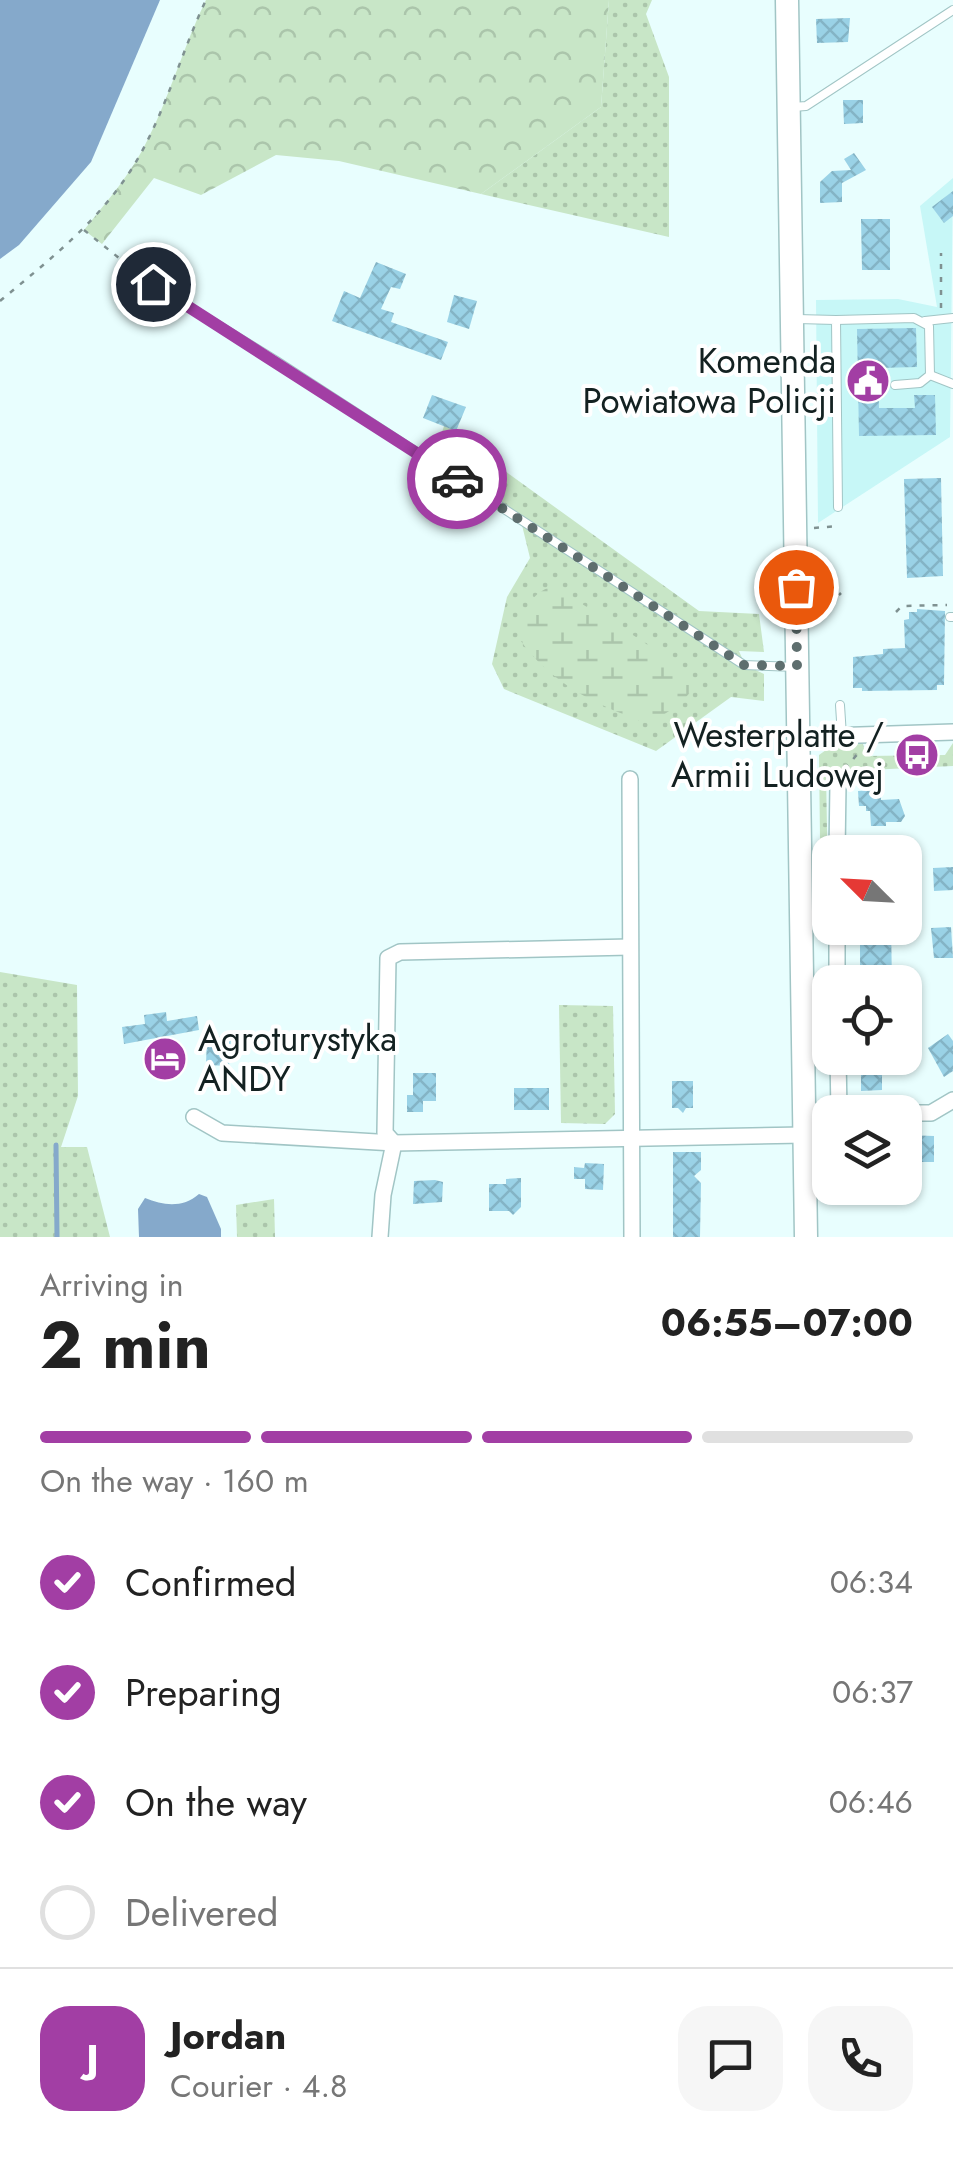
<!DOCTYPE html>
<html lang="en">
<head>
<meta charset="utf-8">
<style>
	:root { --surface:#fff; --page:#f6f6f6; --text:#222; --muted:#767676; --line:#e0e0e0; --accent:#a23ea4 }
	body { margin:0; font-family:Jost,sans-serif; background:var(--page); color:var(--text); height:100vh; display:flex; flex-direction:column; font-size:38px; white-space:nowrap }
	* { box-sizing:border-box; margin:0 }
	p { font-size:32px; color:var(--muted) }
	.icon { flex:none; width:55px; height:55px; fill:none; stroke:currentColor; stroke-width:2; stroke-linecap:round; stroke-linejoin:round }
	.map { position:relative; height:1237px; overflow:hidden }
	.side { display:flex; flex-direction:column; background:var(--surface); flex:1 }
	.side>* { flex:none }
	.needle { width:65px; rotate:294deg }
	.controls { position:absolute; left:812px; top:835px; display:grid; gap:20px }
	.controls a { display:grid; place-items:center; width:110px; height:110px; border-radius:20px; background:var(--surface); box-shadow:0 2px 8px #0004; font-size:50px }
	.pin { position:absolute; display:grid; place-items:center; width:85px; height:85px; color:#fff; margin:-42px; border:5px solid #fff; border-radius:50%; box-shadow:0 2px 10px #0007 }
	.courier { position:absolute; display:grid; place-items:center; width:100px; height:100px; margin:-50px; border:8px solid #a23ea4; border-radius:50%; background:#fff; color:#222; box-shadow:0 2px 12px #0007 }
	.summary em { font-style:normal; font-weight:700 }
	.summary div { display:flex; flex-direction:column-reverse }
	.summary { display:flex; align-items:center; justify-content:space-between; height:170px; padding:0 40px }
	h1 { font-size:65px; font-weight:700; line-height:75px }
	.bar { display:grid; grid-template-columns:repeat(4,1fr); gap:15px 10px; align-content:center; height:120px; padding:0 40px }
	.bar i { height:12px; border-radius:8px; background:var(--line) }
	.bar .selected { background:var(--accent) }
	.bar p { grid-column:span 4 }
	.line { display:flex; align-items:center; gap:25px; padding:0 40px; border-top:2px solid var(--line) }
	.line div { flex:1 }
	.round { display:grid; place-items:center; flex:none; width:105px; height:105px; border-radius:30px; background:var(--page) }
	ol { padding:0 40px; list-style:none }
	li { display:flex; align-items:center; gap:30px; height:110px }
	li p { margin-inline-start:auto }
	li .icon { padding:10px; border-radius:50%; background:var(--accent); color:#fff; stroke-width:4 }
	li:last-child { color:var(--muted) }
	li i { width:55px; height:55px; border:5px solid var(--line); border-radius:50% }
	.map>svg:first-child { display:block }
</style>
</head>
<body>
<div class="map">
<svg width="953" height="1237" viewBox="0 0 953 1237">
	<defs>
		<pattern id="grass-dots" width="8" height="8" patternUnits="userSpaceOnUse" patternTransform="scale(2.5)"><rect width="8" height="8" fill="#c8e6c7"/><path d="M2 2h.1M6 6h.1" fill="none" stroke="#abc5ab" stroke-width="1.8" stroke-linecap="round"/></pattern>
		<pattern id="forest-crowns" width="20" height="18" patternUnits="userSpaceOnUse" patternTransform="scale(2.5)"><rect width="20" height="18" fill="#c8e6c7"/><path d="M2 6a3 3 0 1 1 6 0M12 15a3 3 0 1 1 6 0" fill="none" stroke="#abc5ab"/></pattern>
		<pattern id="wetland-marsh" width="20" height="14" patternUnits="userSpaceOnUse" patternTransform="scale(2.5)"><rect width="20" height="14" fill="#c8e6c7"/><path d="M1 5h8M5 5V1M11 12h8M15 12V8" fill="none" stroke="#abc5ab"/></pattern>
		<pattern id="building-cross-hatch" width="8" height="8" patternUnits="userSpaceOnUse" patternTransform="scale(2.5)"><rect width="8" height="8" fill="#9ad2e6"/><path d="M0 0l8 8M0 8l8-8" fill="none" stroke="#84b4c5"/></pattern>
	</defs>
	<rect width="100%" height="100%" fill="#e8fefe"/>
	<!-- built -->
	<polygon fill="#c7f7f7" points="953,178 950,437 818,523 816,300 898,299 937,307 920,206"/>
	<!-- grass -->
	<g fill="url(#grass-dots)">
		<polygon points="609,0 652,0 646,14 669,77 669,237 481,194 601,107"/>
		<polygon points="444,426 456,431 509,474 699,611 759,614 764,652 739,651 745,665 764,674 764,701 731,697 656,751 504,689 492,664 507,597 530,558 521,521 432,463"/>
		<polygon points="953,743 953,766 826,772 829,943 821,922 819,755 833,745 863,744 866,756 945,755"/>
		<polygon points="0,972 77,985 78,1096 61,1147 87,1147 110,1237 0,1237"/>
		<polygon points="559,1005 613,1006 615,1114 605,1124 561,1123"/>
		<polygon points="274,1199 275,1237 237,1237 236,1205"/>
	</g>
	<!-- forest -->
	<path fill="url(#forest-crowns)" d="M 206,0 L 609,0 L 601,107 L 481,194 L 339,161 L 276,155 L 201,195 L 154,178 L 102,244 L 84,230 C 107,201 132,173 148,139 C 170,95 184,45 206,0 Z"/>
	<!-- wetland -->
	<path fill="url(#wetland-marsh)" d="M 547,588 L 561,592 C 592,610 681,658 693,689 L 680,704 L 649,724 C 597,705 551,685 518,637 C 525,616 525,599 547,588 Z"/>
	<!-- water -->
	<g fill="#85a9cb">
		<polygon points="0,0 160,0 91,162 19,245 0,259"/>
		<path d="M 199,1194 L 207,1197 L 221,1229 L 221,1237 L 139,1237 L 138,1209 L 145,1198 C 164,1206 183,1208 199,1194 Z"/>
	</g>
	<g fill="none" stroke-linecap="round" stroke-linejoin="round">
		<!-- stream -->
		<polyline stroke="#85a9cb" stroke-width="5" points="56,1145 57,1237"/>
	</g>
	<!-- building -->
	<g fill="url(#building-cross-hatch)">
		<polygon points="850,18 848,42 817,43 816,19"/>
		<polygon points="843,100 863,100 863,123 844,124"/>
		<polygon points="854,153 866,170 842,183 842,202 820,203 820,182 832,171 851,170 844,159"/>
		<polygon points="953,191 953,216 944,223 932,207"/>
		<polygon points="861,219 890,219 890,270 862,270"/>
		<polygon points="376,262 406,274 400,289 391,287 381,309 394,313 391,322 448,342 441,360 332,321 344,291 360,298"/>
		<polygon points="454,295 477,301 469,329 447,322"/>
		<polygon points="916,328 917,367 878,368 879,408 915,408 914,395 935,395 936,435 859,436 857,329"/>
		<polygon points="432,395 466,407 456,431 423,418"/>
		<polygon points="941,478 943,576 907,578 904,479"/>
		<polygon points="917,609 945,611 944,685 937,685 937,690 862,691 862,688 853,688 853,657 883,654 883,649 905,648 904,620 909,619 909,612 917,612"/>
		<polygon points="881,790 881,800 899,799 905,816 901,822 886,822 886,826 871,826 870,811 866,811 866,806 859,806 858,791"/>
		<polygon points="953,867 953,890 934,891 933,868"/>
		<polygon points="951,927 953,958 934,958 931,928"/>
		<polygon points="860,928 891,928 892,982 860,981"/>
		<polygon points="166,1012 167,1021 197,1016 199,1030 124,1044 122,1027 145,1024 144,1015"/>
		<polygon points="948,1034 953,1041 953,1071 944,1077 928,1048"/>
		<polygon points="207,1036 231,1037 229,1066 206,1065"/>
		<polygon points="861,1058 894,1061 894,1075 882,1075 882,1090 861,1091"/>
		<polygon points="413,1073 436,1073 436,1101 423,1101 423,1112 407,1112 407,1095 413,1095"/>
		<polygon points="672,1081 693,1081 693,1108 686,1108 683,1113 678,1108 672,1108"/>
		<rect x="514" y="1088" width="35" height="22"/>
		<polygon points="905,1135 934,1136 934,1162 905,1162"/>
		<polygon points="673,1152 701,1152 701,1170 694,1176 701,1183 700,1237 673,1237"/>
		<polygon points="585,1163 604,1164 603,1190 585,1189 585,1179 574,1179 574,1167 584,1168"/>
		<polygon points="521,1178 521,1207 513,1215 509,1211 489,1211 489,1184 506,1184 506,1179"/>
		<polygon points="435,1180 443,1182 442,1202 413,1204 414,1181"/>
	</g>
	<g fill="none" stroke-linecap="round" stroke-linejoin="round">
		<defs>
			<g id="service">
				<polyline points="793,107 806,106 953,10"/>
				<polyline points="153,285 275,360 744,665 796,667"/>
				<polyline points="797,319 836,320 838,507"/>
				<polyline points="836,320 914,318 929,326 930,375 920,383 895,385"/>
				<polyline points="925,321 953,318"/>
				<polyline points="930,375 953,384"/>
				<polyline points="950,617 953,617"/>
				<polyline points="840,705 842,736"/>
			</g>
			<g id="minor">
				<polyline points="798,737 953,732"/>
				<polyline points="630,779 632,1237"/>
				<polyline points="837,852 838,784"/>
				<polyline points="837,928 837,982"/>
				<polyline points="838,1058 839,1111"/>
				<polyline points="804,1111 896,1112"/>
				<polyline points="905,1113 931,1113 953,1100"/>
				<polyline points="194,1117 222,1133 394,1143 804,1135"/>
				<polyline points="380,1237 383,1195 394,1143 385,1133 388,958 400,952 630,947"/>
			</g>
			<polyline id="primary" points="787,0 806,1237"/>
		</defs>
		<!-- service casing -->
		<use href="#service" stroke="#a1c5c5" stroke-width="10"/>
		<!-- minor casing -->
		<use href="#minor" stroke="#a1c5c5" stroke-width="18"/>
		<!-- primary casing -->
		<use href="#primary" stroke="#a1c5c5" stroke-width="25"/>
		<!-- path -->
		<g stroke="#7f9191" stroke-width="2.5" stroke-dasharray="5 8" stroke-linecap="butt">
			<polyline points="84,230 144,278"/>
			<path d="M 0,301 C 48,261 97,223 131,170 C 164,118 180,55 206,0"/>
			<polyline points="941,308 941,253"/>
			<polyline points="814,528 839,526"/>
			<polyline points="815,601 834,600 841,593"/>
			<polyline points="896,612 902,606 947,605"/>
			<polyline points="845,769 859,752"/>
			<polyline points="821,885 830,885"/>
		</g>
		<!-- service -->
		<use href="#service" stroke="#fff" stroke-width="8"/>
		<!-- minor -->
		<use href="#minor" stroke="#fff" stroke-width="15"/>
		<!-- primary -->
		<use href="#primary" stroke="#fff" stroke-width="22"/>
	</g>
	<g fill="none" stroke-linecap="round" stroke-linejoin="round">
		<!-- done -->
		<polyline stroke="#5e6e6e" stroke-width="10" stroke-dasharray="0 18" points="457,479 744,665 797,666 796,587"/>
		<!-- route -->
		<polyline stroke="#a23ea4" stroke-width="12" points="153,284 457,479"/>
	</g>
	<!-- icons -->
	<defs>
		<symbol id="civic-disc" viewBox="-11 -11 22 22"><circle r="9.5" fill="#a23ea4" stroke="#fff"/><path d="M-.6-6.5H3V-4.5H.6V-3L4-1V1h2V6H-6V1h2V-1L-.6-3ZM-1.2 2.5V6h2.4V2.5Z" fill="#fff"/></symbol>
		<symbol id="bus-disc" viewBox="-11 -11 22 22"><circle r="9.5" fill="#a23ea4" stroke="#fff"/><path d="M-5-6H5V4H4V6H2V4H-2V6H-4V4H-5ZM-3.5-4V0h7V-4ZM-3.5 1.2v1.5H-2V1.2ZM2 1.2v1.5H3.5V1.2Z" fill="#fff"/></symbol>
		<symbol id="hotel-disc" viewBox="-11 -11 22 22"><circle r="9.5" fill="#a23ea4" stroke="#fff"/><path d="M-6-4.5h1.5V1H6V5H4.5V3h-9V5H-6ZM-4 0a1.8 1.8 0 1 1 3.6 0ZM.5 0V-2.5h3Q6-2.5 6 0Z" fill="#fff"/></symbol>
	</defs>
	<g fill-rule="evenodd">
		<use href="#civic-disc" x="843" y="356" width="50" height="50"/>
		<use href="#bus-disc" x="892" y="730" width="50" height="50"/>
		<use href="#hotel-disc" x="140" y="1034" width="50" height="50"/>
	</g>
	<g text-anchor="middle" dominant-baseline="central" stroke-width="8" stroke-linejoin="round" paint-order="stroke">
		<!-- poi labels -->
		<g font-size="35" fill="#132121" stroke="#fff" text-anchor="end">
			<text x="836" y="361">Komenda<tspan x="836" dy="40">Powiatowa Policji</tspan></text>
			<text x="884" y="735">Westerplatte /<tspan x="884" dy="40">Armii Ludowej</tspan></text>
			<text x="198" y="1039" text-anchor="start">Agroturystyka<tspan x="198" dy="40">ANDY</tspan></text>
		</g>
	</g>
</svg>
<div class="controls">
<a><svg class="needle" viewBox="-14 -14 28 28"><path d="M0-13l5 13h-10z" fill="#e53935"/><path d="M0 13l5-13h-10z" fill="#767676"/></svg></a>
<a><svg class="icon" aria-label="locate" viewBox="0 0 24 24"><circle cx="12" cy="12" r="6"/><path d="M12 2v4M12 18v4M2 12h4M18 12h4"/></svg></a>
<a><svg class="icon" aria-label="layers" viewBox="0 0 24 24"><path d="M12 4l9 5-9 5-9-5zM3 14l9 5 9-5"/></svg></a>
</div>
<div class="pin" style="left:796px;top:587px;background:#ea580c"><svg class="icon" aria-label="bag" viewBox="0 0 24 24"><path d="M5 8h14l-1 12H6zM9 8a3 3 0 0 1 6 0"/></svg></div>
<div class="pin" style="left:153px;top:284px;background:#1f2937"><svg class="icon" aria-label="home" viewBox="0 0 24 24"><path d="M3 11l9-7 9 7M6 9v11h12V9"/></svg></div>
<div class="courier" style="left:457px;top:479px"><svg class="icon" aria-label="car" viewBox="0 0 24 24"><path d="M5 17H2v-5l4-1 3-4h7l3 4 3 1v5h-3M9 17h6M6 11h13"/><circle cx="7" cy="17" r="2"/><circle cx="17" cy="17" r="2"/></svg></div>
</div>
<section class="side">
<div class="summary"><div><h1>2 min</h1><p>Arriving in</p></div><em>06:55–07:00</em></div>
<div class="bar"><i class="selected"></i><i class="selected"></i><i class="selected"></i><i></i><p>On the way · 160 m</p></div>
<ol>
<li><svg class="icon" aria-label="check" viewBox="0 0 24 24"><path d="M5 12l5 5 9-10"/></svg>Confirmed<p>06:34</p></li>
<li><svg class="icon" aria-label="check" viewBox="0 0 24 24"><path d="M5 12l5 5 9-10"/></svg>Preparing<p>06:37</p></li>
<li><svg class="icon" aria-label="check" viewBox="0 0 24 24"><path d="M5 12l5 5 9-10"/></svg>On the way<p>06:46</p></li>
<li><i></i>Delivered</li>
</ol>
<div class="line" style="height:180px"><b class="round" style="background:var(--accent);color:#fff">J</b><div><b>Jordan</b><p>Courier · 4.8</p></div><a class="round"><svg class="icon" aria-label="chat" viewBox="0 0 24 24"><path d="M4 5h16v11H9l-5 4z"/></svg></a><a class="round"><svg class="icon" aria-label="phone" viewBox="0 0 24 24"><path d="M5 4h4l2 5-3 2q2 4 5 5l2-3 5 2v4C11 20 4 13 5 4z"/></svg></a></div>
</section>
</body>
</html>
